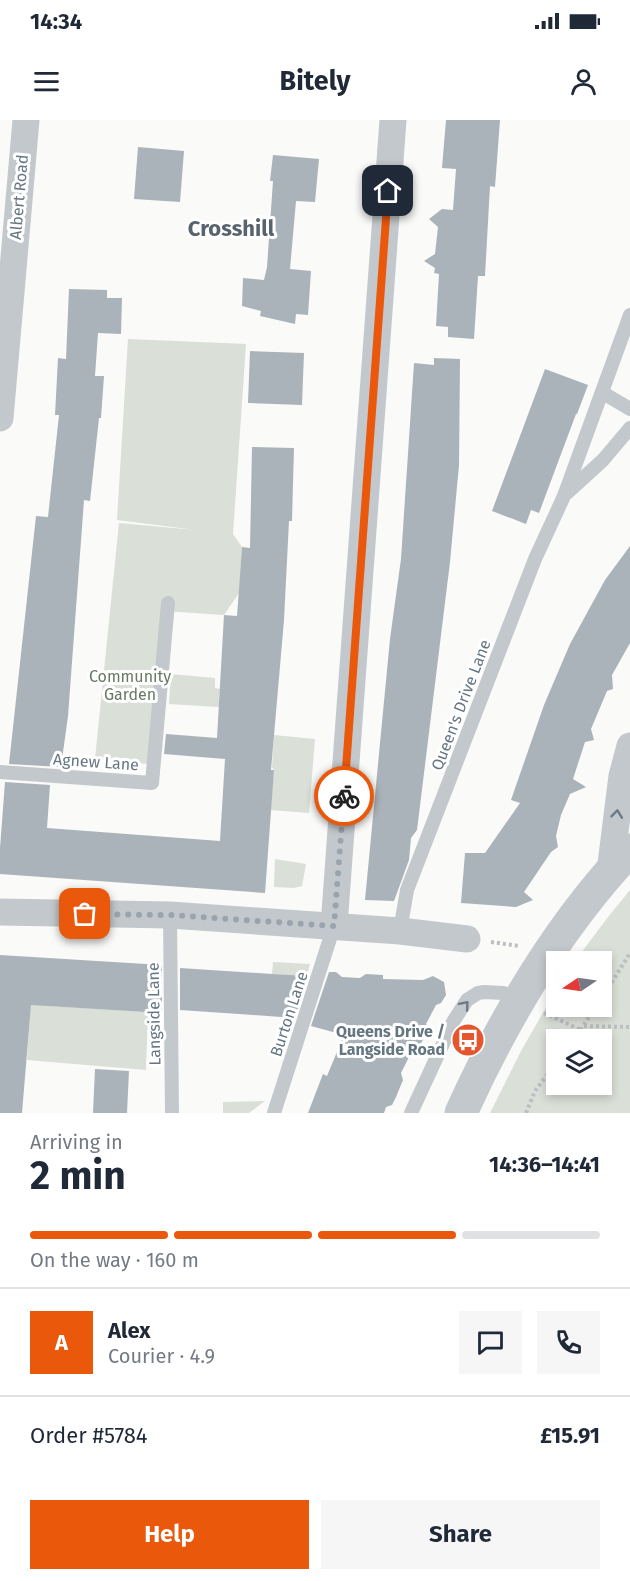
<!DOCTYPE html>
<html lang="en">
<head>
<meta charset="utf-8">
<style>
	:root { --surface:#fff; --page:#f6f6f7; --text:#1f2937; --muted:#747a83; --line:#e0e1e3; --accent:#ea580c }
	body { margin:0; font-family:"Fira Sans",sans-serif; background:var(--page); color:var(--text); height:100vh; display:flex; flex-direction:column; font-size:22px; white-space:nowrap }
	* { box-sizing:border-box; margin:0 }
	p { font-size:20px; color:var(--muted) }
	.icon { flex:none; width:33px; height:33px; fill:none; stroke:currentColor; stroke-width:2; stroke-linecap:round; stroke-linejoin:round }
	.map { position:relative; height:993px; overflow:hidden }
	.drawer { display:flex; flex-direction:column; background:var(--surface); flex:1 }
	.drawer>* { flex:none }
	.needle { width:39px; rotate:257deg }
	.fabs { position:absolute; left:546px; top:831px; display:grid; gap:12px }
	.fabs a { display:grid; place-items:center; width:66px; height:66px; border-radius:0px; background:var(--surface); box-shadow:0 3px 9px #0003; font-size:30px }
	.pin { position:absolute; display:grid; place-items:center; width:51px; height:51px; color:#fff; margin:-26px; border-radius:12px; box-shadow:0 3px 9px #0006 }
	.courier { position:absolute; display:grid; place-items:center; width:60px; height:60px; margin:-30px; border:4px solid #ea580c; border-radius:50%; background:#fff; color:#222; box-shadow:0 2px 8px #0007 }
	.summary em { font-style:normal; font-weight:700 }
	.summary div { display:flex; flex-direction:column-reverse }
	.summary { display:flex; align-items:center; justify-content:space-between; height:102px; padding:0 30px }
	h1 { font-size:39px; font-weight:700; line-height:45px }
	.bar { display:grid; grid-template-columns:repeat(4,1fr); gap:9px 6px; align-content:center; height:72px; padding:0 30px }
	.bar i { height:8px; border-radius:4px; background:var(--line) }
	.bar .current { background:var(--accent) }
	.bar p { grid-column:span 4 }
	.line { display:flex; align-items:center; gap:15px; padding:0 30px; border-top:2px solid var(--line) }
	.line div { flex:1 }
	.round { display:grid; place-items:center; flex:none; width:63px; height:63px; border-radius:0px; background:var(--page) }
	.primary-button { display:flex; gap:12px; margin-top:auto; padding:12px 30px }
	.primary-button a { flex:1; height:69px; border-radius:0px; background:var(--accent); color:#fff; font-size:24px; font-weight:700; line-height:69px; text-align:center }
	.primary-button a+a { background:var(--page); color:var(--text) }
	.status { display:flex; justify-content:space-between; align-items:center; height:42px; padding:0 30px; background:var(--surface); direction:ltr }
	.status svg { height:16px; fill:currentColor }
	header { display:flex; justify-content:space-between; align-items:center; height:78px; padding:0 30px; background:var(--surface); font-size:27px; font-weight:700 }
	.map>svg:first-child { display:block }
</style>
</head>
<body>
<div class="status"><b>14:34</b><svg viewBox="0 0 49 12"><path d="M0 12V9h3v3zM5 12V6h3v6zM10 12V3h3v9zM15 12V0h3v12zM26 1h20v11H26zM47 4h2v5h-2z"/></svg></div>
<header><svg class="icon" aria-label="menu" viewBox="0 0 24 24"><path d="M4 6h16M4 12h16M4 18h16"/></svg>Bitely<svg class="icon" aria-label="person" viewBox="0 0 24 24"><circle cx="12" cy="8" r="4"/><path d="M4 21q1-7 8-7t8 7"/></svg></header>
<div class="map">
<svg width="630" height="993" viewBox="0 0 630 993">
	<rect width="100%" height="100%" fill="#fafaf8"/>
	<!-- green -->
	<g fill="#dadfd7" fill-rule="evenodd">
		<polygon points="128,219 246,224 233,414 242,427 239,473 224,495 164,491 149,644 95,639 119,403 196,410 117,400"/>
		<polygon points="171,554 215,558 215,568 220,569 219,581 234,582 234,588 169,584"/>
		<polygon points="274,615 315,619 309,693 270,690 274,650 272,647"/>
		<polygon points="275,739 306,744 302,766 294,768 274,767"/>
		<path d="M 630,770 L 630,993 L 490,993 L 521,931 L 556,870 L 556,886 L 602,886 L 602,842 L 575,841 L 608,797 ZM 556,920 L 602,920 L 602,964 L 556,964 Z"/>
		<polygon points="273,842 310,844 296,892 299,856 272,854"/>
		<polygon points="31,878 50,886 148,892 146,950 27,940"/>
		<polygon points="265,981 249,993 223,993 223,982"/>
	</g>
	<!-- building -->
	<g fill="#aab3b9">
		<polygon points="446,0 500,0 495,67 490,66 485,156 478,156 474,219 448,217 448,207 436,206 439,154 434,153 435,148 424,141 435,134 438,107 429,99 442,89 453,90 456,49 442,48"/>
		<polygon points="138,27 184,31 180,82 134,79"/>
		<polygon points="273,35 319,39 315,82 296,81 290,149 311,151 308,195 296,194 295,204 260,196 261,191 242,186 243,158 264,160 267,147 273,61 270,61"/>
		<polygon points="69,169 107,170 107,178 122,178 121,214 98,213 95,256 104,256 101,298 99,298 90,381 84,380 68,596 61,647 9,644 36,396 48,397 59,295 55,295 58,238 66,239"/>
		<polygon points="250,231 304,233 302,285 248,283"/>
		<polygon points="434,238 460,239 459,345 450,442 417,710 411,718 409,740 394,781 365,780 390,519 401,439 414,243 434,245"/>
		<polygon points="545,249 588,265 577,294 576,294 539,393 531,390 526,404 492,391"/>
		<polygon points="252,327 294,328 292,401 289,401 284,500 271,650 274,650 265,773 0,754 0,728 5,662 50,665 47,708 220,721 225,639 164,634 166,614 217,618 224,495 237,496 242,427 250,428"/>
		<polygon points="630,426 630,523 612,555 613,569 607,571 591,609 594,620 585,622 573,659 586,667 570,674 561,695 556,716 558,727 551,732 524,772 533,780 516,787 461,783 465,733 485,733 520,683 511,680 544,585 570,524 605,460"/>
		<polygon points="0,835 162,845 162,893 31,885 22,993 0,993"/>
		<polygon points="180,848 272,854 308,856 295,898 239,894 180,890"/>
		<polygon points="329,852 336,852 342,857 360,858 366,854 383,855 383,859 423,860 433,856 444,862 446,875 441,883 436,885 426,904 429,909 416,932 411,933 401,953 403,960 396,977 392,985 386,987 384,993 308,993 323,954 327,956 344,915 311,906"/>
		<polygon points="95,949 129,951 127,993 93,993"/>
	</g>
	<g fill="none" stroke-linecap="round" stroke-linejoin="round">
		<!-- path -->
		<g stroke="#bbbfc2" stroke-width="4" stroke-dasharray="3 3" stroke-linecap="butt">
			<polyline points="491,822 519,826"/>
			<polyline points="602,878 630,833"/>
			<polyline points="544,893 581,910"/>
			<polyline points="584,906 630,907"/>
			<polyline points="574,920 596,886"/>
			<polyline points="526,993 535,971 556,943"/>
		</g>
		<!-- service -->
		<g stroke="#c3c8cc" stroke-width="14">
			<polyline points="603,273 630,289"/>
			<polyline points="568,372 603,340 630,308"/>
			<polyline points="0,652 152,663 168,483"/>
			<polyline points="170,795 172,993"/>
			<polyline points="400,811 407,770 535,439 564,376 630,195"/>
			<polyline points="274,993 334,806"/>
			<polyline points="411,993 453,902 467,880 478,873 484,872 503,873 520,878"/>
		</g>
		<!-- minor -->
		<g stroke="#c3c8cc" stroke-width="27">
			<polyline points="0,298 26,0"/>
			<polyline points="610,752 622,656 630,626"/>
			<polyline points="0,792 170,795 400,811 467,819"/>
			<polyline points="334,806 393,0"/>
		</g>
		<!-- tertiary -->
		<path stroke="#c3c8cc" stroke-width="33" d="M 461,993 C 504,898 558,806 630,730"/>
	</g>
	<!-- one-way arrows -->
	<defs><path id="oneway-chevron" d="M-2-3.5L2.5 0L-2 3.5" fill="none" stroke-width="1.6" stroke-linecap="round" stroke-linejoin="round" transform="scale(1.5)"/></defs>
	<g stroke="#6a7a87">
		<use href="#oneway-chevron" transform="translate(617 694) rotate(-83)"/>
		<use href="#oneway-chevron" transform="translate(465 885) rotate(-50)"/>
	</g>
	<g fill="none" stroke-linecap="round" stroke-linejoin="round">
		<!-- done -->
		<polyline stroke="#99a4ac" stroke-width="6" stroke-dasharray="0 10.8" points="85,794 170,795 334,806 344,676"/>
		<!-- route -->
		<polyline stroke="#ea580c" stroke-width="8" points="344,676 388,71"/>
	</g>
	<!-- icons -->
	<defs>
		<symbol id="bus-disc" viewBox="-11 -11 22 22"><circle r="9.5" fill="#e4572e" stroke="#fff"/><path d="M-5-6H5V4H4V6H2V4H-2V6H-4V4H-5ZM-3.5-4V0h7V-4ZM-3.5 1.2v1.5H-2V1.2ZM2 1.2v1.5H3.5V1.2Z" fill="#fff"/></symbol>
	</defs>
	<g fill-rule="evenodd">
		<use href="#bus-disc" x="449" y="901" width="38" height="38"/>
	</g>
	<g text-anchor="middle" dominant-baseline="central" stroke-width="6" stroke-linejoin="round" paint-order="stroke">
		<!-- street labels -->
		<g font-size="16" fill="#657683" stroke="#fff">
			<text transform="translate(19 77) rotate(-85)">Albert Road</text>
			<text transform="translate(461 585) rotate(-69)">Queen's Drive Lane</text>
			<text transform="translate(96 642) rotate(4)">Agnew Lane</text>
			<text transform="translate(154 894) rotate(-91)">Langside Lane</text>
			<text transform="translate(289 894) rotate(-72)">Burton Lane</text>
		</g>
		<!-- park labels -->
		<g font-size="16" fill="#687a64" stroke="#fff">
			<text x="130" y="556">Community<tspan x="130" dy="18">Garden</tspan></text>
		</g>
		<!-- poi labels -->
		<g font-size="16" font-weight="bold" fill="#657683" stroke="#fff" text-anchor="end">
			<text x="445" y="911">Queens Drive /<tspan x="445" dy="18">Langside Road</tspan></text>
		</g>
		<!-- district labels -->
		<g font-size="22" font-weight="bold" fill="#57646e" stroke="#fff">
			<text x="231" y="108">Crosshill</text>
		</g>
	</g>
</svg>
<div class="fabs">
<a><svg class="needle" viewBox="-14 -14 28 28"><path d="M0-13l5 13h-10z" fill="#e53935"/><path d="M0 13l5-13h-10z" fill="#747a83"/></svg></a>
<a><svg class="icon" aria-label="layers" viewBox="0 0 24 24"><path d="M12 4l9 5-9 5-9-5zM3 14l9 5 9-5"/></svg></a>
</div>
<div class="pin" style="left:85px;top:794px;background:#ea580c"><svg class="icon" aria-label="bag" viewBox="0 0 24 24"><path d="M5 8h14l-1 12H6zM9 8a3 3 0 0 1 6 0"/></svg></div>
<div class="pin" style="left:388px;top:71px;background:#1f2937"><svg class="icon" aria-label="home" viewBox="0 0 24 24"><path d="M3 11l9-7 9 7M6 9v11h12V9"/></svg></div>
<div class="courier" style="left:344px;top:676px"><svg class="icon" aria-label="bike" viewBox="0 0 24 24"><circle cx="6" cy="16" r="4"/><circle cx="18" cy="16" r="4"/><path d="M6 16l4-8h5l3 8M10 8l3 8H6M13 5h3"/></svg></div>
</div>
<section class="drawer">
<div class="summary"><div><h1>2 min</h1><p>Arriving in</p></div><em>14:36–14:41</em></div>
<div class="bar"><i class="current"></i><i class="current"></i><i class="current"></i><i></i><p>On the way · 160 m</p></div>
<div class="line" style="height:108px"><b class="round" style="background:var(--accent);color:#fff">A</b><div><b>Alex</b><p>Courier · 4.9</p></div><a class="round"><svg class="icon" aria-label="chat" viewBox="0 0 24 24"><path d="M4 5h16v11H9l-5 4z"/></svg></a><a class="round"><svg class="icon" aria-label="phone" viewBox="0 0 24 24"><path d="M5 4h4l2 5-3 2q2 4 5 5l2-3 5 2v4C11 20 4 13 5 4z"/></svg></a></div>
<div class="line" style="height:78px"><div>Order #5784</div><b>£15.91</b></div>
<div class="primary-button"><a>Help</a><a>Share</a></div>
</section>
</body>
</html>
